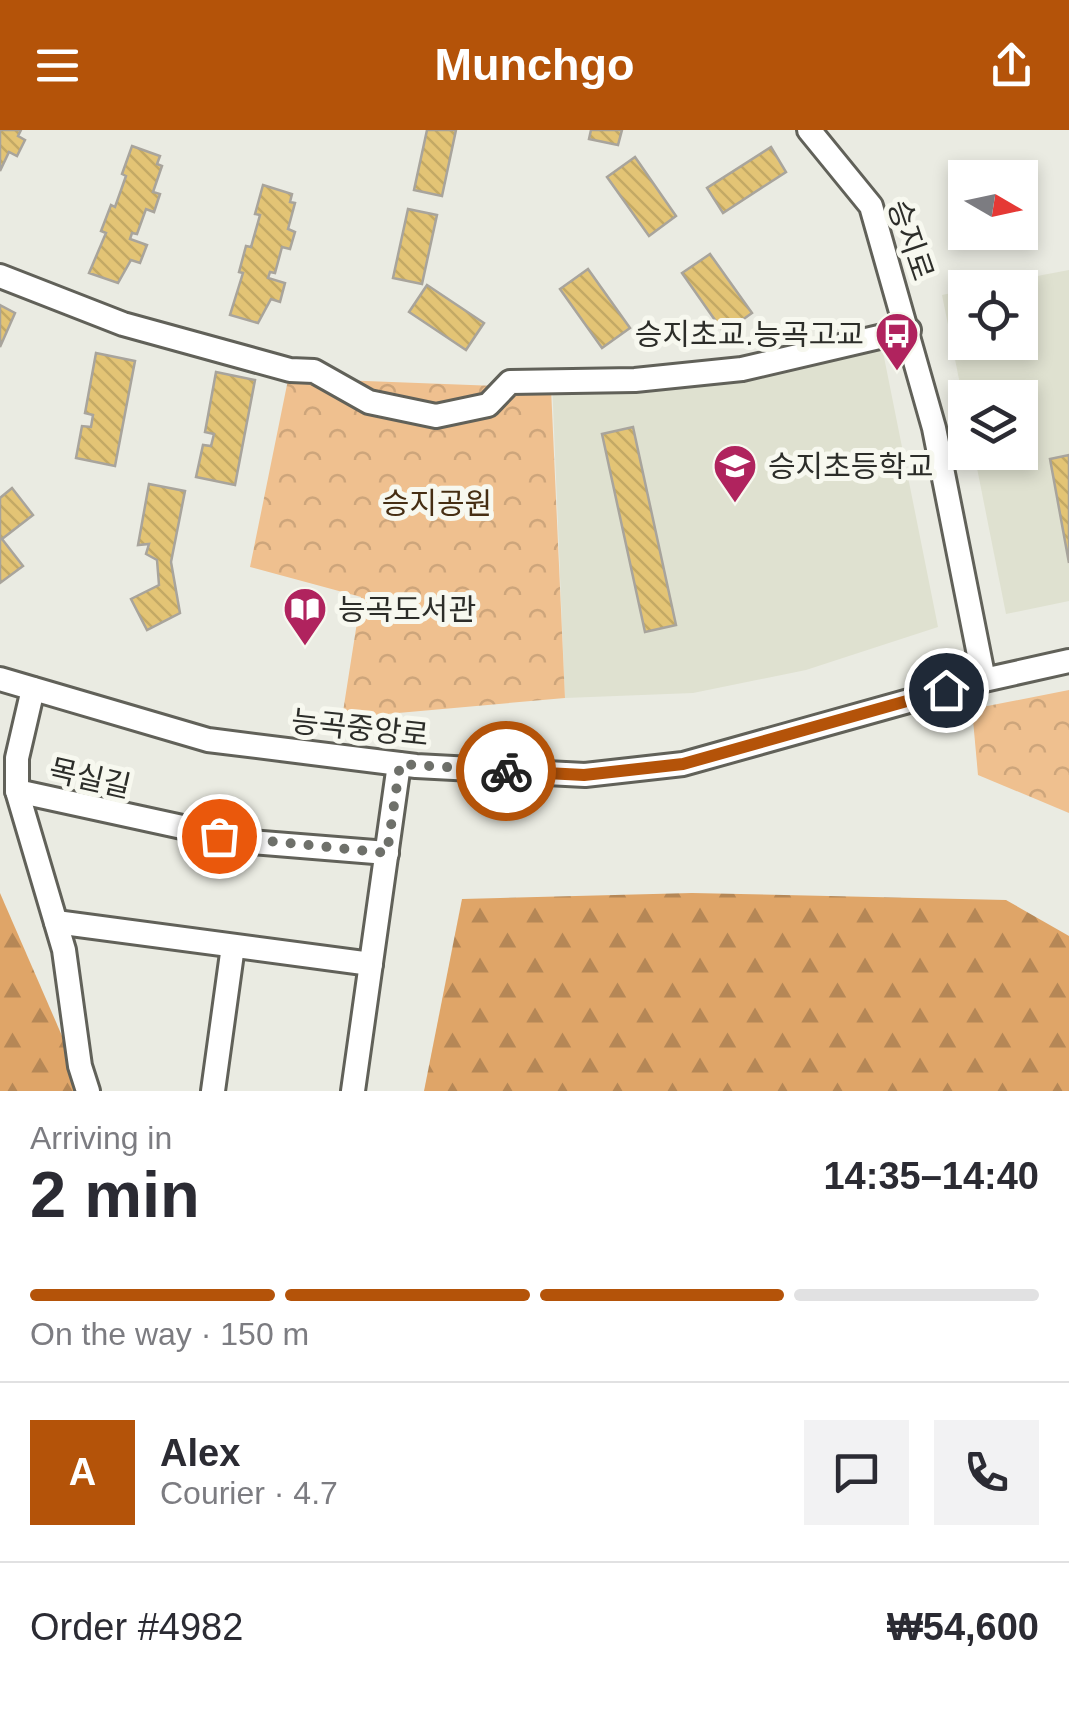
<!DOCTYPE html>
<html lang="en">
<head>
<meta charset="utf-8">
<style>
	:root { --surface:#fff; --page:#f2f2f3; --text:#2b2b33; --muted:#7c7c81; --line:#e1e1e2; --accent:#b45309 }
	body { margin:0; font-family:Arial,"Noto Sans KR",sans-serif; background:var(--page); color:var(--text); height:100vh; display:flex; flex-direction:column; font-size:38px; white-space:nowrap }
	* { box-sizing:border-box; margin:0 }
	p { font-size:32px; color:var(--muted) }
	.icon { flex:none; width:55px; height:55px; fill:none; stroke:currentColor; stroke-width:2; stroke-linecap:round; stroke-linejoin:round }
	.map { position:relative; height:961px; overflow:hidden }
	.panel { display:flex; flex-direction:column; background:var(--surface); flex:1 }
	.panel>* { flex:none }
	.needle { width:65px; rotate:99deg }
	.controls { position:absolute; left:948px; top:30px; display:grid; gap:20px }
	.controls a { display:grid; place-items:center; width:90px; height:90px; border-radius:0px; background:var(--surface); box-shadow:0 5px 15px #0003; font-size:50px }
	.pin { position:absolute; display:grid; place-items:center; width:85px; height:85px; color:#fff; margin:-42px; border:5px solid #fff; border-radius:50%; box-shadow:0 2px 10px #0007 }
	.courier { position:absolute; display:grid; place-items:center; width:100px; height:100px; margin:-50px; border:8px solid #b45309; border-radius:50%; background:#fff; color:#222; box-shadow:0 2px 12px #0007 }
	.headline em { font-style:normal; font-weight:800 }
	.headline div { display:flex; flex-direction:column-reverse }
	.headline { display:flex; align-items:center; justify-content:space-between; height:170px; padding:0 30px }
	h1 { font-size:65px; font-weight:800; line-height:75px }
	.bar { display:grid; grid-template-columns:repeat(4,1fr); gap:15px 10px; align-content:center; height:120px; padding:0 30px }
	.bar i { height:12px; border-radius:8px; background:var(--line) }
	.bar .current { background:var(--accent) }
	.bar p { grid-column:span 4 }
	.line { display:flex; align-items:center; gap:25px; padding:0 30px; border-top:2px solid var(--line) }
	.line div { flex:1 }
	.round { display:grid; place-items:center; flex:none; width:105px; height:105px; border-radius:0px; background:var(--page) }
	header { display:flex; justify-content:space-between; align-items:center; height:130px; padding:0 30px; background:var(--accent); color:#fff; font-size:45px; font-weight:800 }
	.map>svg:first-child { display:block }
</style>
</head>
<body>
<header><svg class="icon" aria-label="menu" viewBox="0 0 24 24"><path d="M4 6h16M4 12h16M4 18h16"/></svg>Munchgo<svg class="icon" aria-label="share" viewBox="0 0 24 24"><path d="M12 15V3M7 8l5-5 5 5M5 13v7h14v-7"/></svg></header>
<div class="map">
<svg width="1069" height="961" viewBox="0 0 1069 961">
	<defs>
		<pattern id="forest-firs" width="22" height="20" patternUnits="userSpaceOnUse" patternTransform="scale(2.5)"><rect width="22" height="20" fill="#dfa568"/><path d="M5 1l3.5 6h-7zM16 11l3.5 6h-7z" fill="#b58756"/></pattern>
		<pattern id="park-crowns" width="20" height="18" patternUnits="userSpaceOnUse" patternTransform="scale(2.5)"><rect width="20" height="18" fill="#efc08f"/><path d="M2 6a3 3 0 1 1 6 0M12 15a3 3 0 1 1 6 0" fill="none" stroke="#cda57b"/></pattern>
		<pattern id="building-back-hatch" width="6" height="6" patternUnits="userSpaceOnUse" patternTransform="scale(2.5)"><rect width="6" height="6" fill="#e3c475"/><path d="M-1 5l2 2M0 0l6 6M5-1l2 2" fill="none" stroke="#c3a965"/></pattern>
	</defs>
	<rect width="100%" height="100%" fill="#eaebe2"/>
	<!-- built -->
	<g fill="#dfe1d0">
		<polygon points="1069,140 1069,471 1006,484 974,323 1020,322 1020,268 965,268 965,279 942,165 965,160 965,212 1020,212 1020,158 979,157"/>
		<polygon points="880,207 938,497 806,540 693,563 565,568 552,251 635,250"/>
	</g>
	<!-- forest -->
	<g fill="url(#forest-firs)">
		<polygon points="0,763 69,922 77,961 0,961"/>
		<polygon points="692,763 1006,770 1069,806 1069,961 424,961 462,769"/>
	</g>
	<!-- park -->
	<g fill="url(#park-crowns)">
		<polygon points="290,240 313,249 551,258 565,568 342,588 361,467 250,437"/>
		<polygon points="1069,560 1069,683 978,645 972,579"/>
	</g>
	<!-- building -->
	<g fill="url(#building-back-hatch)" stroke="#a8a49c" stroke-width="2.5">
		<polygon points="0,0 21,0 18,6 25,10 17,26 9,22 0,41"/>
		<polygon points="427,0 456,0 442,66 414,60"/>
		<polygon points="591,0 622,0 618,15 589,9"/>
		<polygon points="132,16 160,26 157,34 162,36 153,62 160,64 154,82 146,79 137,104 132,103 130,109 147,115 140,133 131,130 118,153 89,143 106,103 101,101 111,75 115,77 126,46 122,44"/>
		<polygon points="771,17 786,42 723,83 707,58"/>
		<polygon points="635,27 676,86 649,106 607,47"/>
		<polygon points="263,55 292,64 290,72 295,73 288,99 295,102 290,119 282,117 275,143 270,142 268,148 285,153 280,172 271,169 258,193 230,185 243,143 239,142 246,116 251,117 260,85 255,84"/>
		<polygon points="408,79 437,85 422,154 393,148"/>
		<polygon points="710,124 752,183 724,203 682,143"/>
		<polygon points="588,139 630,198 602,218 560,159"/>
		<polygon points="427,155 484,193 466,220 409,182"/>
		<polygon points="0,175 15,183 0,217"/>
		<polygon points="96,223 135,231 115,336 76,328 82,296 91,297 93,285 85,283"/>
		<polygon points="216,242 255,250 235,355 196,347 203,315 211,316 214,304 205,302"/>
		<polygon points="633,297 676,495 645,502 602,304"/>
		<polygon points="1069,325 1069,433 1050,329"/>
		<polygon points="149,354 185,361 171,432 180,483 147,500 131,469 159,455 157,430 146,424 149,414 138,415"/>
		<polygon points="12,358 33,385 2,409 23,436 0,453 0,368"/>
	</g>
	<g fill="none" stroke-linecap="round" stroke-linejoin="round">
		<defs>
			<g id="minor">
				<polyline points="809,0 871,76 934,298 984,550"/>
				<polyline points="0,146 123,194 290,240 314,241 369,272 436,286 488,275 510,252 635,250 742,239 909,200"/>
				<polyline points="0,549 208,610 416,636 585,645 683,634 984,550 1069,531"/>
				<polyline points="33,559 17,628 17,661 64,820 80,936 88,961"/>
				<polyline points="17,661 251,712 387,723"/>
				<polyline points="56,792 371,834"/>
				<polyline points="213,961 233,816"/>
				<polyline points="353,961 399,634"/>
			</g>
		</defs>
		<!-- minor casing -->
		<use href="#minor" stroke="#616159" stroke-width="28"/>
		<!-- minor -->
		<use href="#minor" stroke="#fff" stroke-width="22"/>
	</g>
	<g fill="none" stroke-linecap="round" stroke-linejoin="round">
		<!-- done -->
		<polyline stroke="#6e706a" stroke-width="10" stroke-dasharray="0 18" points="219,706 387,723 400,634 506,641"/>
		<!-- route -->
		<polyline stroke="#b45309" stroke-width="12" points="506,641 584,645 683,634 946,560"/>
	</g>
	<!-- icons -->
	<defs>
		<symbol id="bus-pin" viewBox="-11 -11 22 30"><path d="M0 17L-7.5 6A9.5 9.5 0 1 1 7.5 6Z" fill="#b0235e" stroke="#f7f8ef"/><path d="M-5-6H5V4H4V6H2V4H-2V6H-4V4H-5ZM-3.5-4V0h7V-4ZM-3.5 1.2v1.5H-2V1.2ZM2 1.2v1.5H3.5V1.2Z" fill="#fff"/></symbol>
		<symbol id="school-pin" viewBox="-11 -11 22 30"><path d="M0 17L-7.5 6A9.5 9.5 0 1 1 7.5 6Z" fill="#b0235e" stroke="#f7f8ef"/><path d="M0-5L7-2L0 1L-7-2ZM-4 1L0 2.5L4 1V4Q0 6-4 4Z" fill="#fff"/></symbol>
		<symbol id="library-pin" viewBox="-11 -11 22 30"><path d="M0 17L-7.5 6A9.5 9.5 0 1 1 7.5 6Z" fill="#b0235e" stroke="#f7f8ef"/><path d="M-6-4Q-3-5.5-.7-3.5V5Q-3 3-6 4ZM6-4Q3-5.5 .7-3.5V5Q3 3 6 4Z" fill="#fff"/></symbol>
	</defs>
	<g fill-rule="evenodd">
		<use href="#bus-pin" x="872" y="179" width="50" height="68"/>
		<use href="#school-pin" x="710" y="311" width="50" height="68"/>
		<use href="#library-pin" x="280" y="454" width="50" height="68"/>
	</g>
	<g text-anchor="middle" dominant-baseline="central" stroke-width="10" stroke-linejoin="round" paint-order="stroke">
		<!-- street labels -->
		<g font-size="30" fill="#2c2d29" stroke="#f7f8ef">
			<text transform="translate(911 110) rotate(71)">승지로</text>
			<text transform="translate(360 598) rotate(6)">능곡중앙로</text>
			<text transform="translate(90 648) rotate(13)">목실길</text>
		</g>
		<!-- poi labels -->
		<g font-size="30" fill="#2c2d29" stroke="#f7f8ef" text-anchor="start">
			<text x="864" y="204" text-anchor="end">승지초교.능곡고교</text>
			<text x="768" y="336">승지초등학교</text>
			<text x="338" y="479">능곡도서관</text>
		</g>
		<!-- park labels -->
		<g font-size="30" fill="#462e13" stroke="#f7f8ef">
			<text x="437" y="373">승지공원</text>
		</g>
	</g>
</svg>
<div class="controls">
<a><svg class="needle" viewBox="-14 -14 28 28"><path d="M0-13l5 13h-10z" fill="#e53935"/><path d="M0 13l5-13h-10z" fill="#7c7c81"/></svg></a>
<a><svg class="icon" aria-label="locate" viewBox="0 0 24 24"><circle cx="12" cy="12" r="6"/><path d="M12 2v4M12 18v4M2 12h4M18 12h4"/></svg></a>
<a><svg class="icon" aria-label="layers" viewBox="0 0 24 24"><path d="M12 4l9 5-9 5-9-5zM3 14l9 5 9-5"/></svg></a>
</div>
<div class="pin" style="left:219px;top:706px;background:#ea580c"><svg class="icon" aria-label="bag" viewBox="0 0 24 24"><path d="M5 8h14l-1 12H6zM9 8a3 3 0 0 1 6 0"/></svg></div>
<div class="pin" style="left:946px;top:560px;background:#1f2937"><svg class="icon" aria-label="home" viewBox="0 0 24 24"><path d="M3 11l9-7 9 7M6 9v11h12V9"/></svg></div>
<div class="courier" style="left:506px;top:641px"><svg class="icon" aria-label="bike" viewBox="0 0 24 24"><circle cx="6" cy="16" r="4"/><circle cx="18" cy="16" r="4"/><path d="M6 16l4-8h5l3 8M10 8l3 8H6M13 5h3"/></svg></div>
</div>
<section class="panel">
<div class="headline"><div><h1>2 min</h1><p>Arriving in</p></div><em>14:35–14:40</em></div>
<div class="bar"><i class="current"></i><i class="current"></i><i class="current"></i><i></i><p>On the way · 150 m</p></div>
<div class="line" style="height:180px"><b class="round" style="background:var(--accent);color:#fff">A</b><div><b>Alex</b><p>Courier · 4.7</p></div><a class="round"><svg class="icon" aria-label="chat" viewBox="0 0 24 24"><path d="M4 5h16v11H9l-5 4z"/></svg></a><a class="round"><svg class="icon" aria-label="phone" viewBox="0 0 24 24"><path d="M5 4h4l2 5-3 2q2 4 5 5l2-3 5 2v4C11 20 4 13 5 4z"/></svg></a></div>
<div class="line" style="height:130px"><div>Order #4982</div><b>₩54,600</b></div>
</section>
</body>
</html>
